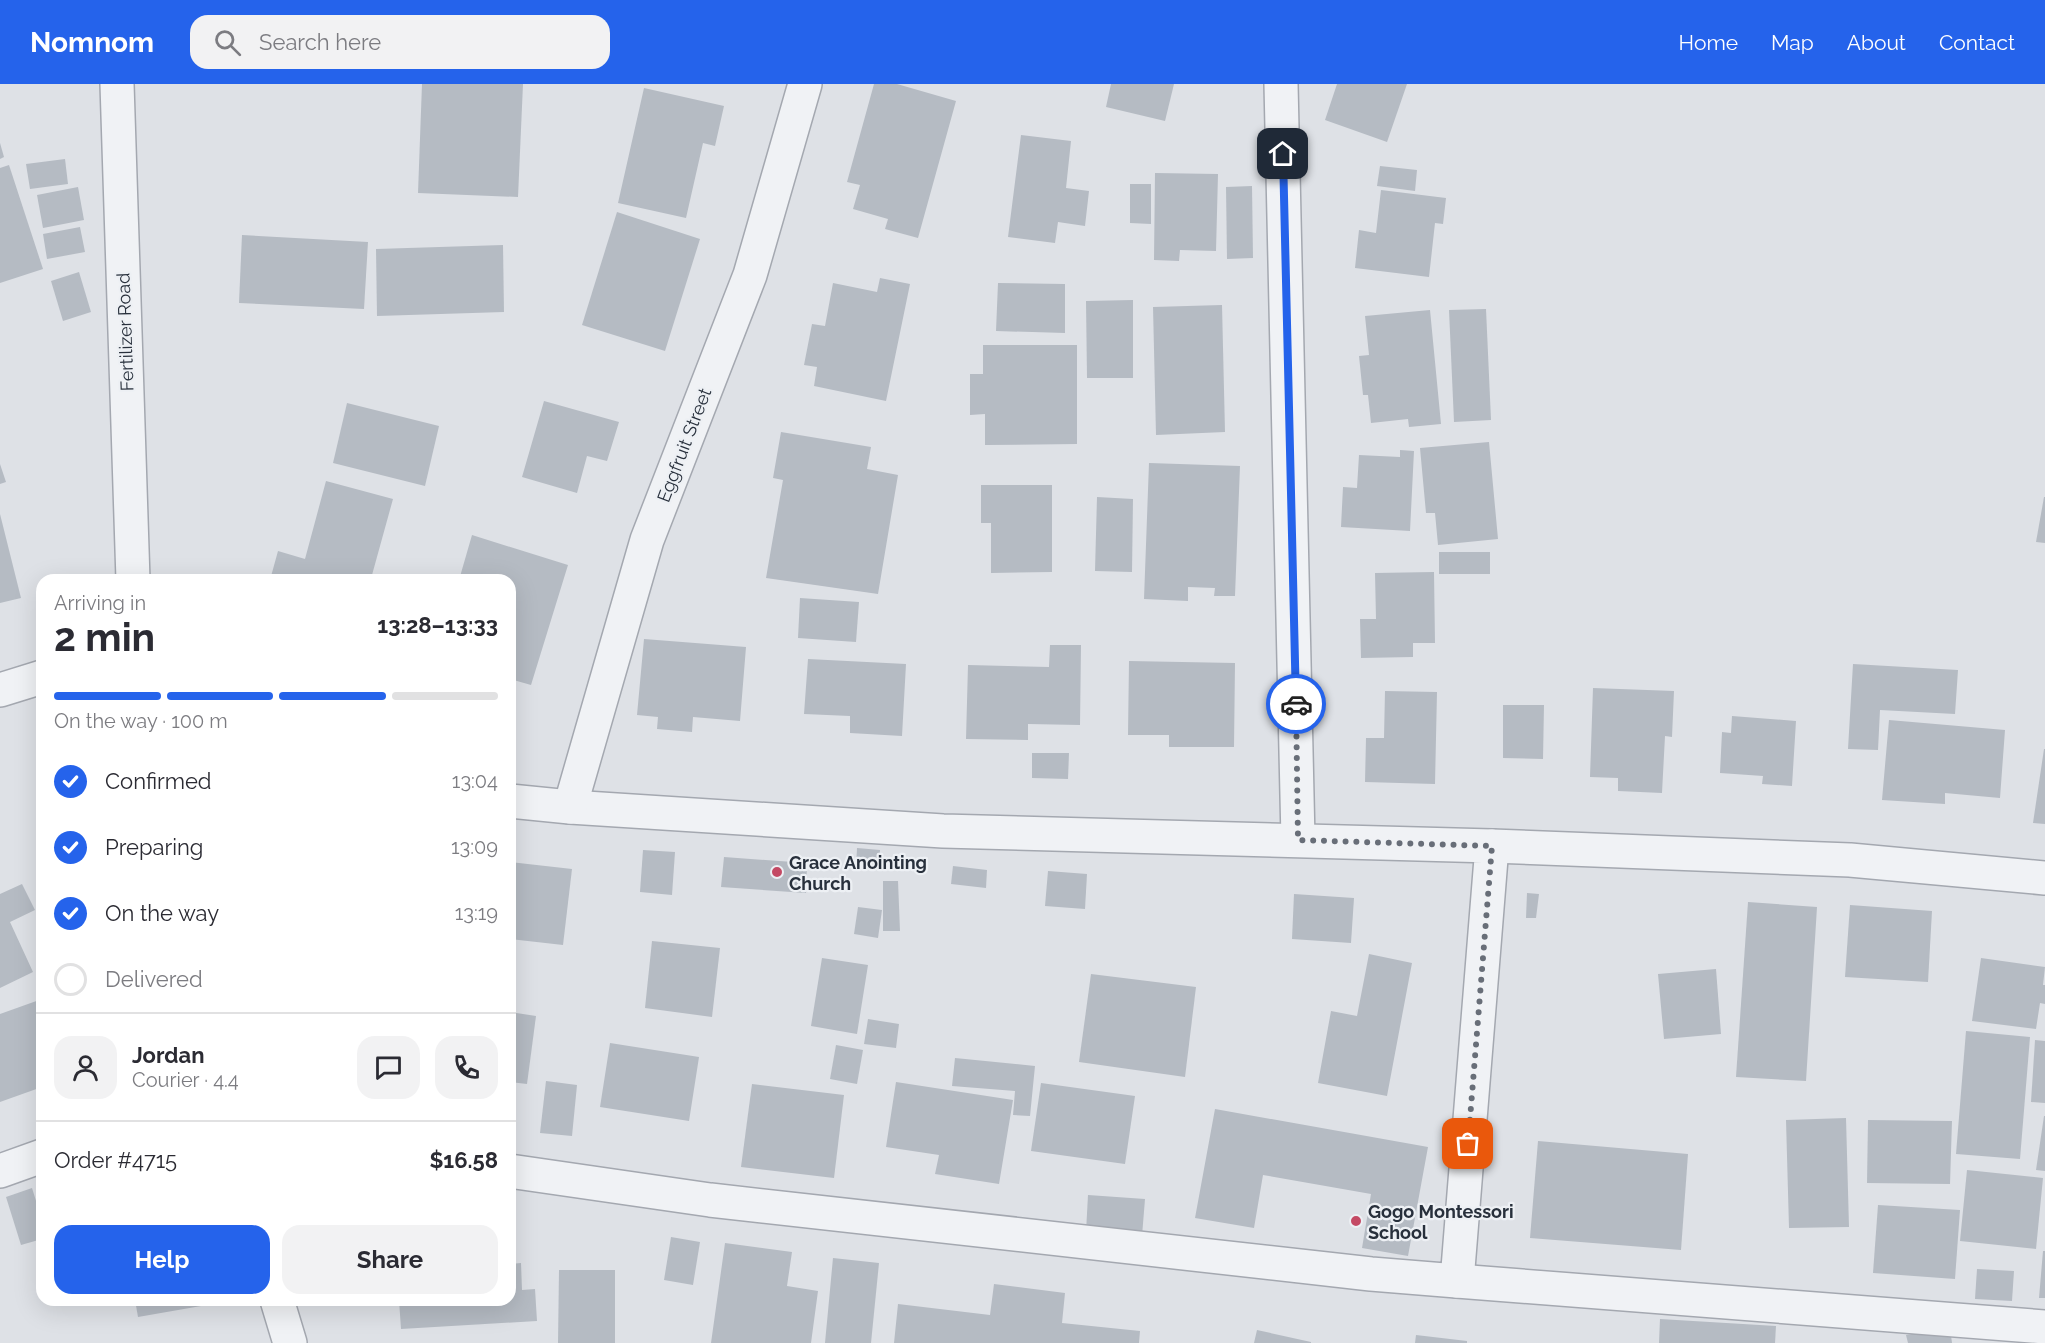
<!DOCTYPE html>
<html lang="en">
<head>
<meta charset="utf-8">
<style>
	:root { --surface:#fff; --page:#f2f2f3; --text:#2b2b33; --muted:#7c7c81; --line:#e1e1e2; --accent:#2563eb }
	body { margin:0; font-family:Raleway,sans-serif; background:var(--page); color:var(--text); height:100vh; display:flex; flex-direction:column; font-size:22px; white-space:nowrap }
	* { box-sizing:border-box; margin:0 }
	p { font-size:20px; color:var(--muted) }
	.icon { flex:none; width:33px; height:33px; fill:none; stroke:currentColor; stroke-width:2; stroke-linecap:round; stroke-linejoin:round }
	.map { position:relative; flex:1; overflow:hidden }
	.side { position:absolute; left:36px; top:490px; width:480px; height:732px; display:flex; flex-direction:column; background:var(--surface); border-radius:18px; box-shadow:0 6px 24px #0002 }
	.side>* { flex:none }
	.pin { position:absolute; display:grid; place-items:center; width:51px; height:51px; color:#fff; margin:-26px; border-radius:12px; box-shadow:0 3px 9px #0006 }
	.courier { position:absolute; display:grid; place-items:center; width:60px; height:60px; margin:-30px; border:4px solid #2563eb; border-radius:50%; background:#fff; color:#222; box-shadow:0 2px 8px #0007 }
	.overview em { font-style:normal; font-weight:700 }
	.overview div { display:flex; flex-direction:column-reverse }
	.overview { display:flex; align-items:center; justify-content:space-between; height:102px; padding:0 18px }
	h1 { font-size:39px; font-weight:700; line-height:45px }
	.bar { display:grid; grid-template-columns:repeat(4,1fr); gap:9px 6px; align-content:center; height:72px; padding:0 18px }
	.bar i { height:8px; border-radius:4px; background:var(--line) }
	.bar .active { background:var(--accent) }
	.bar p { grid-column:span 4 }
	.line { display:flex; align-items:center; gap:15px; padding:0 18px; border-top:2px solid var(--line) }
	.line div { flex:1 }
	.round { display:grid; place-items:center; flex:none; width:63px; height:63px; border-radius:18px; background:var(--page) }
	ol { padding:0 18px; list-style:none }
	li { display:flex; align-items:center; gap:18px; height:66px }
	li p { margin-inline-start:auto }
	li .icon { padding:6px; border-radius:50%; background:var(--accent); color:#fff; stroke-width:4 }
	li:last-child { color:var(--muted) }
	li i { width:33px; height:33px; border:3px solid var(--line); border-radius:50% }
	.button { display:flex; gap:12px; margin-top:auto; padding:12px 18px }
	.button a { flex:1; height:69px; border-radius:18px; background:var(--accent); color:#fff; font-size:24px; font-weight:700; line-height:69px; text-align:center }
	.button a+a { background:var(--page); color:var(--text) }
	header { display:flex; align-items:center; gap:36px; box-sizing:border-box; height:84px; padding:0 30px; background:var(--accent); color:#fff }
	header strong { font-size:28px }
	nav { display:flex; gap:33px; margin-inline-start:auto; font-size:21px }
	.search { width:420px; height:54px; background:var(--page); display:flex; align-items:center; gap:15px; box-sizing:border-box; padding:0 21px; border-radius:18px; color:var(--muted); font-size:22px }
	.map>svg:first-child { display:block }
</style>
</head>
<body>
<header>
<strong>Nomnom</strong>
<div class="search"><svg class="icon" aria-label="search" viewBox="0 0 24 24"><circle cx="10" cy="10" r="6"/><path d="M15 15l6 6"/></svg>Search here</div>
<nav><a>Home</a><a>Map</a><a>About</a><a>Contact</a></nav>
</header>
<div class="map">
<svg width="2045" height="1259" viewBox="0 0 2045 1259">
	<rect width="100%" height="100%" fill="#dee1e6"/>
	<!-- building -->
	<g fill="#b5bbc3">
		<polygon points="422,0 523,0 518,113 418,109"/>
		<polygon points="874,0 897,0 956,17 918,154 885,145 888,135 853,125 860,101 847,98"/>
		<polygon points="1111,0 1174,0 1165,37 1106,23"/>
		<polygon points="1337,0 1407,0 1387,58 1325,36"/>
		<polygon points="644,4 724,22 715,62 703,59 686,134 618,119"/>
		<polygon points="1021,51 1071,57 1066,104 1089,107 1085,142 1058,138 1055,159 1008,153"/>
		<polygon points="0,59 4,73 0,75"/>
		<polygon points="65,75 68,100 30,105 26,80"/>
		<polygon points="9,81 43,185 0,199 0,84"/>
		<polygon points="1380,82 1417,86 1415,107 1377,102"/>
		<polygon points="1155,89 1218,90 1216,167 1180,166 1179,177 1154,176"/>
		<polygon points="1130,100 1151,100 1151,140 1130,139"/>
		<polygon points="1252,102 1253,174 1227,175 1226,103"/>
		<polygon points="78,103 84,136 43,144 37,111"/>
		<polygon points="1381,106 1446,114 1443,140 1435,139 1429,193 1355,184 1359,146 1376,149"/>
		<polygon points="617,128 700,155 665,267 582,241"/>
		<polygon points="80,143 85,168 47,175 43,150"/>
		<polygon points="242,151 368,158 364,225 239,219"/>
		<polygon points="503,161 504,228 377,232 376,165"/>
		<polygon points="79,188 91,228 63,237 51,197"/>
		<polygon points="880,194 910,200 886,317 814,302 817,283 804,281 812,240 825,242 833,199 877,208"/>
		<polygon points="998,199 1065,200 1065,249 996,247"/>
		<polygon points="1133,216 1133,294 1087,294 1086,217"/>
		<polygon points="1222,221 1225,348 1156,351 1153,223"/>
		<polygon points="1486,225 1491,336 1454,338 1449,226"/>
		<polygon points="1430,226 1441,340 1409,343 1408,335 1371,339 1368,311 1363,311 1359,272 1369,271 1365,232"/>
		<polygon points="983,261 1077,261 1077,360 985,361 985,330 970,331 970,290 983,290"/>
		<polygon points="544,317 619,338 607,377 587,372 577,409 522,393"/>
		<polygon points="347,319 439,342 425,402 333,379"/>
		<polygon points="781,348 871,363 867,385 898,391 878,510 766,494 783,396 773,394"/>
		<polygon points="1489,358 1498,455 1438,461 1435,429 1426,429 1420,364"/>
		<polygon points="1400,366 1414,367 1410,447 1341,443 1343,403 1357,404 1359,371 1400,373"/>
		<polygon points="1149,379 1240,382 1235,512 1214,512 1215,504 1188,503 1188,517 1144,515"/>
		<polygon points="0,380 6,398 0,400"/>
		<polygon points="326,397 393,415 372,491 389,496 270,496 278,467 305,475"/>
		<polygon points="981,401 1052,401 1052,488 991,489 991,439 981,439"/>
		<polygon points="1097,413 1133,415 1132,488 1095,487"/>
		<polygon points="2044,413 2045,413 2045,459 2036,458"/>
		<polygon points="0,430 21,514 0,519"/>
		<polygon points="472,451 568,481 531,601 510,595 510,496 459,496"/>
		<rect x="1439" y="468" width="51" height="22"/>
		<polygon points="1434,488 1435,559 1413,559 1413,573 1361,574 1360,535 1376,535 1375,489"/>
		<polygon points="800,514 859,518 856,558 798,554"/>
		<polygon points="644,555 746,563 740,637 693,633 692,648 657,645 658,633 637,631"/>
		<polygon points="1050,561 1081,561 1080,641 1028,640 1028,656 966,655 968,581 1049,583"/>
		<polygon points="808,575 906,580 902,652 850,649 850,632 804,630"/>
		<polygon points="1129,577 1235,579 1234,663 1169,663 1169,651 1128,651"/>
		<polygon points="1853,580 1958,586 1955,630 1880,626 1878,666 1848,665"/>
		<polygon points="1593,604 1674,607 1672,653 1665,652 1662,709 1618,707 1618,694 1590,693"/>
		<polygon points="1385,607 1437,608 1435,700 1365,698 1366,654 1384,654"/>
		<polygon points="1503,621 1544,621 1543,675 1503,674"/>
		<polygon points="1732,632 1796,637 1792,702 1762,700 1763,692 1720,689 1722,648 1731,649"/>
		<polygon points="1889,636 2005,646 2000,714 1945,709 1945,720 1882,716"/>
		<polygon points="2044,665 2045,665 2045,740 2033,739"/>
		<polygon points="1032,669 1069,669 1068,695 1032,694"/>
		<polygon points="857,764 880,766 879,785 856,784"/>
		<polygon points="643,766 675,768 672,811 640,808"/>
		<polygon points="724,773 807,779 806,809 721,803"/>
		<polygon points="510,778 572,785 563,861 510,855"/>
		<polygon points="953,782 987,786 986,804 951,800"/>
		<polygon points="1048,787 1087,790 1085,825 1045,822"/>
		<polygon points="883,797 898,797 900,847 883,847"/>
		<polygon points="22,800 35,826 10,838 33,888 0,904 0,810"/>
		<polygon points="1527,809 1539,810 1536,834 1526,834"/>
		<polygon points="1294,810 1354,814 1351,859 1292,855"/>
		<polygon points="1748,818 1817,823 1806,997 1736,993"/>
		<polygon points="1850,821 1932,827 1928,898 1845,893"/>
		<polygon points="858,823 882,826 878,854 854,850"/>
		<polygon points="652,857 720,864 712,933 645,924"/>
		<polygon points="1369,870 1412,879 1387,1012 1318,999 1331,927 1357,932"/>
		<polygon points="822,874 868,881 857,950 811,942"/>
		<polygon points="1981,874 2045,883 2043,901 2045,901 2045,920 2040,919 2036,945 1972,937"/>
		<polygon points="1716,885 1721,950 1664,955 1658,890"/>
		<polygon points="1091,890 1196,903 1185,993 1079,978"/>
		<polygon points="42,915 42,1003 0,1018 0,930"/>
		<polygon points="510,928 536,932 527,1000 510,998"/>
		<polygon points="868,935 899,940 896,964 864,960"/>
		<polygon points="1966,947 2030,953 2020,1075 1956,1070"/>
		<polygon points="2035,956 2045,957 2045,1019 2031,1018"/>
		<polygon points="610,959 699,973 689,1037 600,1023"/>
		<polygon points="836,961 863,966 857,1000 830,995"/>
		<polygon points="955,974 1035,982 1030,1032 1013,1031 1015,1007 952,1002"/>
		<polygon points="546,997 577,1001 572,1052 540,1049"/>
		<polygon points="896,998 1013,1016 999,1100 935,1090 939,1071 886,1063"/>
		<polygon points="1041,999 1135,1012 1125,1080 1031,1067"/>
		<polygon points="752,1000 844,1011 834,1094 741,1083"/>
		<polygon points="1215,1025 1428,1063 1408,1172 1362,1164 1371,1110 1263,1091 1254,1144 1195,1134"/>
		<polygon points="2044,1032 2045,1032 2045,1087 2036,1086"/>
		<polygon points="1846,1034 1849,1143 1789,1144 1786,1036"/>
		<polygon points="1868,1036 1952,1037 1950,1100 1867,1099"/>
		<polygon points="1538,1057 1688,1070 1681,1166 1530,1154"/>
		<polygon points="1967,1086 2043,1094 2036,1165 1960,1157"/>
		<polygon points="32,1104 42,1136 42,1155 21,1161 6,1113"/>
		<polygon points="1088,1111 1145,1115 1142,1152 1086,1148"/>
		<polygon points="1878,1121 1960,1126 1955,1195 1873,1189"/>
		<polygon points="671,1153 700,1158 693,1201 664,1196"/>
		<polygon points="725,1159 792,1168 787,1202 818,1207 811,1259 711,1259"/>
		<polygon points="2043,1167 2045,1167 2045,1214 2039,1214"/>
		<polygon points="833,1174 879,1179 871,1259 825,1259"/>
		<polygon points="521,1179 522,1206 535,1205 537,1237 401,1245 399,1216 510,1216 510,1180"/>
		<polygon points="1977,1185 2014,1187 2012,1217 1975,1215"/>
		<polygon points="559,1186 615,1186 615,1259 558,1259"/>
		<polygon points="994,1200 1065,1209 1062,1239 1140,1247 1139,1259 894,1259 898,1220 990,1231"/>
		<polygon points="135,1216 224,1216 224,1218 138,1233"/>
		<polygon points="1660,1235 1776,1242 1775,1259 1659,1259"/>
		<polygon points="1950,1244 1952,1259 1908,1259 1906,1251"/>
		<polygon points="1257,1246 1311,1258 1311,1259 1254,1259"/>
		<polygon points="1416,1251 1467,1257 1467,1259 1415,1259"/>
	</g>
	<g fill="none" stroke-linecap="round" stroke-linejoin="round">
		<defs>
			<g id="street">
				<polyline points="117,0 133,496"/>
				<polyline points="1281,0 1298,756"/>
				<polyline points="0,606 42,593"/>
				<polyline points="510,717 570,723 943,747 1492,762 1457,1197 1371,1190 710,1116 510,1087"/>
				<polyline points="570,723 647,456 750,191 805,0"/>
				<polyline points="1492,762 1850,776 2045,794"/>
				<polyline points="0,1087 42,1072"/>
				<polyline points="1457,1197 2045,1243"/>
				<polyline points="277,1216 290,1259"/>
			</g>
		</defs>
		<!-- street casing -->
		<use href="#street" stroke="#a4a8b0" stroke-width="36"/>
		<!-- street -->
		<use href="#street" stroke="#f0f2f5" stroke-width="33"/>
	</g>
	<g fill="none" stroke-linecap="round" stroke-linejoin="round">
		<!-- done -->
		<polyline stroke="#686e78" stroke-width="6" stroke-dasharray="0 10.8" points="1296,620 1298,756 1492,762 1468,1060"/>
		<!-- route -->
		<polyline stroke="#2563eb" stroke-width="8" points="1283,70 1296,620"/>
	</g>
	<!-- markers -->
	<g fill="#c44964" stroke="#edf0f4" stroke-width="2">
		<circle cx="777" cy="788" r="6"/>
		<circle cx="1356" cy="1137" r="6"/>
	</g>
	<g text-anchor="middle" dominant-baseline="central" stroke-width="4.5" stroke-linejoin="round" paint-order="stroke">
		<!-- street labels -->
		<g font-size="18" fill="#28303c" stroke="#edf0f4">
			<text transform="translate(125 248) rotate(-92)">Fertilizer Road</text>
			<text transform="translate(684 361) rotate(-69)">Eggfruit Street</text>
		</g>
		<!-- poi labels -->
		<g font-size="18" font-weight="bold" fill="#28303c" stroke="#edf0f4" text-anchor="start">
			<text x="789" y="778">Grace Anointing<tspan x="789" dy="21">Church</tspan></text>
			<text x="1368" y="1127">Gogo Montessori<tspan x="1368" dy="21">School</tspan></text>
		</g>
	</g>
</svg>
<div class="pin" style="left:1468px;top:1060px;background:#ea580c"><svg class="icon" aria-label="bag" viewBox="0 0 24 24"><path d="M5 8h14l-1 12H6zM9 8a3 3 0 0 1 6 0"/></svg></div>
<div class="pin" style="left:1283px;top:70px;background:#1f2937"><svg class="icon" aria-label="home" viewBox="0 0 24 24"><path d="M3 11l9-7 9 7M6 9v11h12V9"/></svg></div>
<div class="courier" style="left:1296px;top:620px"><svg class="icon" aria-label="car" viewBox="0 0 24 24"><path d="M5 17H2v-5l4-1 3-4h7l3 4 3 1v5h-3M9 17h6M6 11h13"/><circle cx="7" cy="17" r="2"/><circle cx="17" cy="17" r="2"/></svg></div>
<section class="side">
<div class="overview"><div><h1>2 min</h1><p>Arriving in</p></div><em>13:28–13:33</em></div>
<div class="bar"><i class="active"></i><i class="active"></i><i class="active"></i><i></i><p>On the way · 100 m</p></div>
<ol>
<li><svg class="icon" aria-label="check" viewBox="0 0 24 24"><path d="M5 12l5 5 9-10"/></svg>Confirmed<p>13:04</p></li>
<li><svg class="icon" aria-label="check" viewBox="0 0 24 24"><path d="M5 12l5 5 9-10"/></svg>Preparing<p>13:09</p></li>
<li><svg class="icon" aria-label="check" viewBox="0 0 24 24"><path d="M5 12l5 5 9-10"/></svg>On the way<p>13:19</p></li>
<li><i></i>Delivered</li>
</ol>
<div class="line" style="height:108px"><a class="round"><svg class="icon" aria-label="person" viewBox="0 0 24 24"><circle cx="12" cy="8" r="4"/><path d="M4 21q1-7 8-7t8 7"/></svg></a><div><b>Jordan</b><p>Courier · 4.4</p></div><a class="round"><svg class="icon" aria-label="chat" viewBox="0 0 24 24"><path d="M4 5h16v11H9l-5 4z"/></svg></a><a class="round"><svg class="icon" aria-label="phone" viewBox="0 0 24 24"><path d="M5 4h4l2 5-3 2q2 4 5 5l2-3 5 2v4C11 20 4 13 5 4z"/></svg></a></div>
<div class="line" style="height:78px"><div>Order #4715</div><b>$16.58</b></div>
<div class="button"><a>Help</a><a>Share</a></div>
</section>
</div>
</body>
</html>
